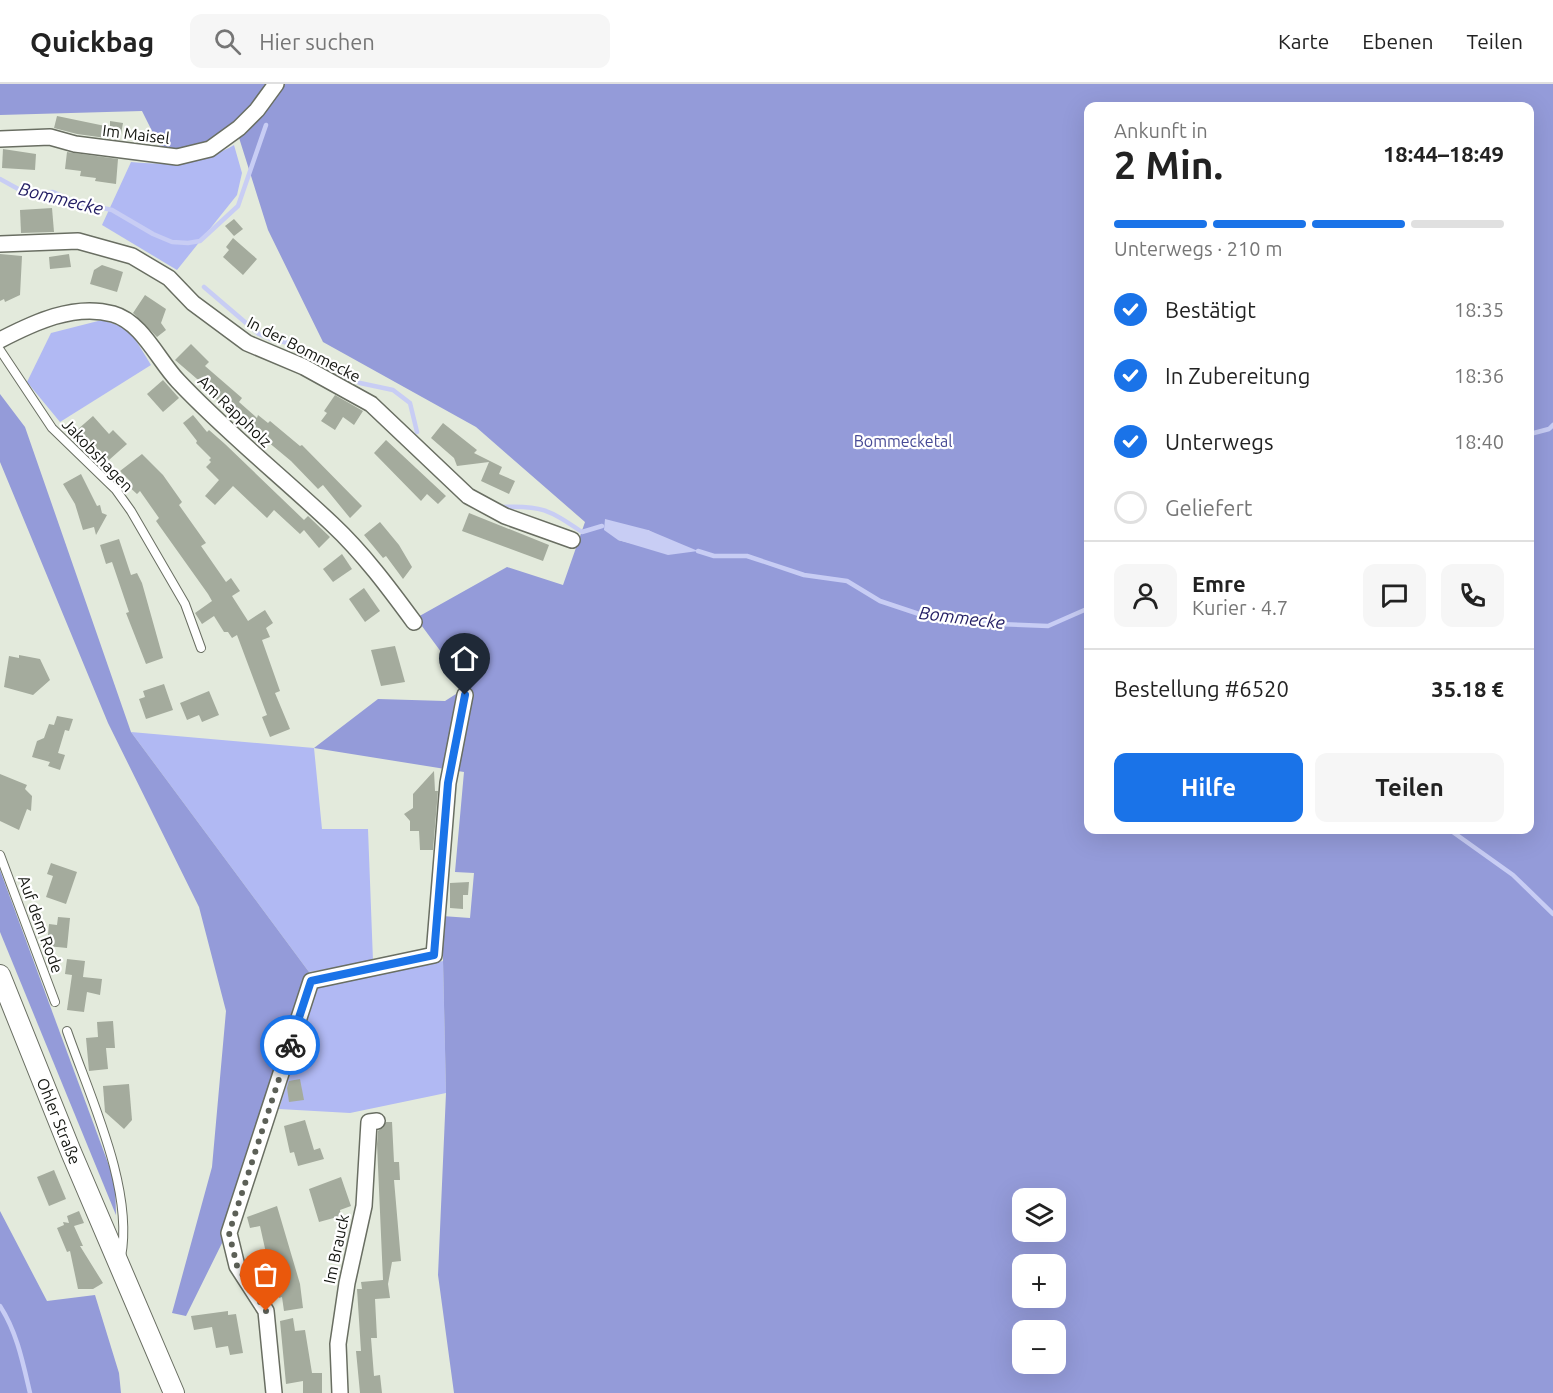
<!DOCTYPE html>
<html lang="de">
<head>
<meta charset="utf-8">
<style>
	:root { --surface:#fff; --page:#f6f6f6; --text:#222; --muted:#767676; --line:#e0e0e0; --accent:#1a73e8 }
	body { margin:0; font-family:Ubuntu,sans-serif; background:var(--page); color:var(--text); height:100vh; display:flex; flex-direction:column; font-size:22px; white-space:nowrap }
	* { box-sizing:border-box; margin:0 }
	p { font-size:20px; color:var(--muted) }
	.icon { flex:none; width:33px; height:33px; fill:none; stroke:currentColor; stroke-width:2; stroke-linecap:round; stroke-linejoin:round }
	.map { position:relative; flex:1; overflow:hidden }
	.sheet { position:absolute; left:1084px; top:18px; width:450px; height:732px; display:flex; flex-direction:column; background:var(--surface); border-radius:12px; box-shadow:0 6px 24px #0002 }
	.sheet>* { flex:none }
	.fabs { position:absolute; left:1012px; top:1104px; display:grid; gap:12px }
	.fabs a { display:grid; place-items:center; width:54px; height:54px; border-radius:12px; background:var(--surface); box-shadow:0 6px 24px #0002; font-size:30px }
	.pin { position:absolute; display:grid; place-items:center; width:51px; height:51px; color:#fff; margin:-62px -26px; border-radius:50% 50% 50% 0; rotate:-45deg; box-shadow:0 0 6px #0007 }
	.pin .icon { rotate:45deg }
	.courier { position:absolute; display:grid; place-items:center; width:60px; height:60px; margin:-30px; border:4px solid #1a73e8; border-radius:50%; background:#fff; color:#222; box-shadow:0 2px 8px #0007 }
	.summary em { font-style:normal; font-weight:600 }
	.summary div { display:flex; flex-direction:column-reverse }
	.summary { display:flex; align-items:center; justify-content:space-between; height:102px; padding:0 30px }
	h1 { font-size:39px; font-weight:600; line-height:45px }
	.bar { display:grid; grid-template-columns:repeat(4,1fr); gap:9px 6px; align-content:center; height:72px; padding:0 30px }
	.bar i { height:8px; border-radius:4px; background:var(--line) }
	.bar .active { background:var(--accent) }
	.bar p { grid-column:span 4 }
	.line { display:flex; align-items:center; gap:15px; padding:0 30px; border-top:2px solid var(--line) }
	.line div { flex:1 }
	.round { display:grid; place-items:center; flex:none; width:63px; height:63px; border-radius:12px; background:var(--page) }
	ol { padding:0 30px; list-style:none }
	li { display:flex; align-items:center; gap:18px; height:66px }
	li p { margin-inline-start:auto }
	li .icon { padding:6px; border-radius:50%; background:var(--accent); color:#fff; stroke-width:4 }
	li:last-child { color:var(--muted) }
	li i { width:33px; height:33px; border:3px solid var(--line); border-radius:50% }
	.cta { display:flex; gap:12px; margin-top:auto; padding:12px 30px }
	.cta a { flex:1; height:69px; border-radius:12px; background:var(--accent); color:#fff; font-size:24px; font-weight:600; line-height:69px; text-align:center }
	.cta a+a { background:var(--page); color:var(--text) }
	header { display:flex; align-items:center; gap:36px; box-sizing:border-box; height:84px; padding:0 30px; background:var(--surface); border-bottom:2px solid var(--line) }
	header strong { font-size:28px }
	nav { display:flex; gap:33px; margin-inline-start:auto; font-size:21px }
	.search { width:420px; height:54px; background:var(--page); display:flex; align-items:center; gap:15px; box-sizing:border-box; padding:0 21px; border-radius:12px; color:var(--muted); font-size:22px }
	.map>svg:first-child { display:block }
</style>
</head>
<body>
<header>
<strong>Quickbag</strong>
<div class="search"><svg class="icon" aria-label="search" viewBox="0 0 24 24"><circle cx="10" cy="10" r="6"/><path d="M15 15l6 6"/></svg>Hier suchen</div>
<nav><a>Karte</a><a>Ebenen</a><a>Teilen</a></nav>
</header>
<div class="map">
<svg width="1553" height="1309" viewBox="0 0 1553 1309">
	<rect width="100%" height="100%" fill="#e3eadc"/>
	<!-- green -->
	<g fill="#b1b9f3">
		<path d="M 234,61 L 242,89 L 237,111 L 177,186 L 102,141 L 131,78 C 172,81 197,82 234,61 Z"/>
		<polygon points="102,236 129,245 151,281 60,338 27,298 51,249"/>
		<polygon points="131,648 314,664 322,745 368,745 373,877 309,888"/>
		<polygon points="443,877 446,1009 350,1029 279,1025 317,903"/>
	</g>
	<!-- forest -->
	<g fill="#949bd9" fill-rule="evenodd">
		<path d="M 0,0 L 1553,0 L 1553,1309 L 454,1309 L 438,1191 L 446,1009 L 442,832 L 470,834 L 474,789 L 455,788 L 464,688 L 314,664 L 378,615 L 445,617 L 467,603 L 416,534 L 507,483 L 563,501 L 585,438 L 476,343 L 323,258 L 268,146 L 235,41 C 210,59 193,72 161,65 L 142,27 L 0,31 ZM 1089,22 L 1530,22 L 1530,746 L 1089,746 ZM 648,446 L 661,453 L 646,463 L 618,456 ZM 1023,1114 L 1056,1114 L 1056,1148 L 1023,1148 ZM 1023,1180 L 1056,1180 L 1056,1214 L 1023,1214 ZM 1023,1246 L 1056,1246 L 1056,1280 L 1023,1280 Z"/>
		<polygon points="0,310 25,343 131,648 309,888 225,1153 186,1232 172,1229 212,1083 226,927 199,823 108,639 0,378"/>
		<polygon points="0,786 115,1098 116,1131 0,848"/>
		<polygon points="0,1127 47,1217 95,1211 119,1289 121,1309 0,1309"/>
	</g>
	<!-- water -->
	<polygon fill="#c8cdf4" points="605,435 648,446 698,467 668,471 618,456 604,446"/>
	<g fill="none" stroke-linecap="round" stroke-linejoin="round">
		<!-- stream -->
		<g stroke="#c8cdf4" stroke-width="4.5">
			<polyline points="0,95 20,106 33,109 53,108 76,118 112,126 153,150 172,158 188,159 200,157 238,122 266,41"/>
			<polyline points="204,203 259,250 271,255 297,261 346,293 360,299 393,306 410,319 417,348"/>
			<polyline points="1530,350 1549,345 1553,341"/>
			<path d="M 502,423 C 542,421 549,426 582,448 L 602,442"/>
			<polyline points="698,467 714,472 747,472 804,491 847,497 880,517 922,531 959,533 997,540 1048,542 1089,524"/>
			<polyline points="1450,746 1513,791 1553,830"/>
			<path d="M 0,1222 C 17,1248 23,1279 30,1309"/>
		</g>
	</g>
	<!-- building -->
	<g fill="#a4ab9d">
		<polygon points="57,32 110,43 110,37 123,39 120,56 77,50 54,44"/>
		<polygon points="3,65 36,70 35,86 2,84"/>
		<polygon points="67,68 118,75 116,100 95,97 96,94 80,92 81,87 65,85"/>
		<polygon points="52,124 54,148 21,149 20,126"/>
		<polygon points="234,135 243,145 234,152 225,142"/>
		<polygon points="233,154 257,175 243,191 223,173 229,166 226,163"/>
		<polygon points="0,170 22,172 20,211 5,218 4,215 0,217"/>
		<polygon points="69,170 71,183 50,185 49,173"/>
		<polygon points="102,181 123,188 117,208 90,200 94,186"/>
		<polygon points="145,211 166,225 161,239 166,246 157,253 133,229"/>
		<polygon points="191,260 209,278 205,282 242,314 239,318 257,334 258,331 268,339 270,337 300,362 302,361 362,422 350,434 323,401 318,405 291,377 209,309 211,307 175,276"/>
		<polygon points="163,296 179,314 163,328 147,310"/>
		<polygon points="335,311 363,327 354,341 343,333 335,346 321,337 327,329 324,327"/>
		<polygon points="193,331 207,348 209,346 225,360 304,436 308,432 330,453 319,464 304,446 300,450 274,426 267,434 233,402 215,421 205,412 219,396 206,383 211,378 209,376 211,374 196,359 197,357 183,339"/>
		<polygon points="93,332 109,350 113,346 127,360 109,376 77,346"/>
		<polygon points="443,339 477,366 474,369 502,383 499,390 515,397 509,410 481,397 489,378 457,382 454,374 431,354"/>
		<polygon points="386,356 446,412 438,420 427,410 421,417 374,369"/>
		<polygon points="142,370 163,391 182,418 179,421 206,459 201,462 226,498 231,494 240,507 232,512 248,537 265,526 273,539 266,544 270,553 262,556 280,607 275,609 290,645 270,653 262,633 267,631 237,551 232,554 228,548 224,548 214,532 202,540 195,529 212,517 208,510 156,437 159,434 140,407 137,410 127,401 131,398 120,387"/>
		<polygon points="81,390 97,422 100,421 102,429 107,431 96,451 94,443 83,446 75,420 63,400"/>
		<polygon points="469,429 549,461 543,477 462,447"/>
		<polygon points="380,438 399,461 412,483 403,495 386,472 383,474 364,451"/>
		<polygon points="119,455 131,491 137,489 142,499 163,574 146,580 126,529 129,528 112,478 106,480 100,461"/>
		<polygon points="342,470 352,485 333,498 323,485"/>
		<polygon points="364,504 380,527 365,538 349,515"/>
		<polygon points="395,562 405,598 381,602 371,566"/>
		<polygon points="19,571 40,575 50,596 33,611 4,603 9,572 19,574"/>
		<polygon points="164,600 173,626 146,635 139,615 145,613 143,607"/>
		<polygon points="209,607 219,631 202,638 199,631 187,636 180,619"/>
		<polygon points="57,632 73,635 69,647 65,646 58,669 65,671 60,686 48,682 50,678 32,673 37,657 44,654 49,640 54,641"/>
		<polygon points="434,687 435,707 438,707 433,766 420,766 419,747 410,747 410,737 404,730 413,724 413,710"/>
		<polygon points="0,690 27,701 25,705 32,712 31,727 27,725 19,746 0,737"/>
		<polygon points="51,779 77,788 66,820 46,813 53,792 47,790"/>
		<polygon points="469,798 468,811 463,811 463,825 450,824 450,799"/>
		<polygon points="58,833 70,834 67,864 47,862 49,840 57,841"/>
		<polygon points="67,875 85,877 83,893 102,895 100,911 87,908 84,928 67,926 72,891 65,890"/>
		<polygon points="113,937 115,964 106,964 108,985 89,987 86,954 98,953 97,938"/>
		<polygon points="300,995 304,1016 289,1018 287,1004 289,997"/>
		<polygon points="129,1000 132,1036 124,1045 105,1028 103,1002"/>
		<polygon points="305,1036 314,1066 320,1064 324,1075 298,1082 294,1068 290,1069 284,1042"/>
		<polygon points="386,1038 392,1038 394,1078 399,1078 400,1096 394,1096 401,1177 392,1178 388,1200 390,1214 375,1215 377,1254 371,1254 374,1292 380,1291 382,1309 360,1309 356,1267 361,1267 357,1205 362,1205 361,1198 383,1196 377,1060 378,1047"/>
		<polygon points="54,1086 66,1115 49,1122 37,1093"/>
		<polygon points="341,1093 351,1122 340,1126 341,1132 319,1138 309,1105"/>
		<polygon points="277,1122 300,1200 303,1224 284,1227 282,1213 279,1214 277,1204 274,1205 260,1142 250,1144 247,1133"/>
		<polygon points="79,1127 84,1139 74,1142 83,1162 80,1162 103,1199 93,1205 78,1205 70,1167 67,1168 57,1144 64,1141 63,1138 69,1139 67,1132"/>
		<polygon points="228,1227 228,1231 236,1230 243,1269 230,1271 228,1262 216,1264 212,1243 194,1246 191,1232"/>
		<polygon points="293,1234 295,1247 305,1246 312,1289 322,1289 322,1309 303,1309 303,1297 286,1300 280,1237"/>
	</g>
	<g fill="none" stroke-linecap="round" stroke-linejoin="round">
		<defs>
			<g id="service">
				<polyline points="0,266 52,344 116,406 131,427 185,520 201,564"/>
				<polyline points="0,771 55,918"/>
				<path d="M 67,947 C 90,1013 134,1105 121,1173"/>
			</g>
			<g id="minor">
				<polyline points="0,55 50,53 75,60 177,73 210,65 239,44 257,26 276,0"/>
				<polyline points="0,160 78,157 132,172 169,194 193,219 247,259 304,283 371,320 468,412 505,432 572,456"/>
				<path d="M 0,256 C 33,239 74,219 113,230 C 142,238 158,276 178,297 C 226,348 281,392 332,440 C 363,469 389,504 414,538"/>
				<polyline points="274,1309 266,1227 237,1182 229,1149 311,897 434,871 448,699 465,611"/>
				<polyline points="340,1309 338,1260 347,1199 364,1122 369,1038 377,1037"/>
			</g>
			<polyline id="tertiary" points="0,891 71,1068 174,1309"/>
		</defs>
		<!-- service casing -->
		<use href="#service" stroke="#696e62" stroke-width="10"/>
		<!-- minor casing -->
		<use href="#minor" stroke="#696e62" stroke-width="18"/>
		<!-- tertiary casing -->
		<use href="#tertiary" stroke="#696e62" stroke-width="22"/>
		<!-- service -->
		<use href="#service" stroke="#fff" stroke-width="8"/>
		<!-- minor -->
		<use href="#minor" stroke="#fff" stroke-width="15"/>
		<!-- tertiary -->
		<use href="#tertiary" stroke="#fff" stroke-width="20"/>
	</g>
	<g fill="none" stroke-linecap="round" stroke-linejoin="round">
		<!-- done -->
		<polyline stroke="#5c6057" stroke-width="6" stroke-dasharray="0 10.8" points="266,1227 237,1182 229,1149 290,961"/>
		<!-- route -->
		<polyline stroke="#1a73e8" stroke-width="8" points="290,961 311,897 434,871 448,699 465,611"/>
	</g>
	<g text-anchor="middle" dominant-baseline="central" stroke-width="4.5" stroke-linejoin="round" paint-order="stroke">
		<!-- street labels -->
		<g font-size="16" fill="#131510" stroke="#fff">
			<text transform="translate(136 50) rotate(7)">Im Maisel</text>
			<text transform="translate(304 265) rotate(27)">In der Bommecke</text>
			<text transform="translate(235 327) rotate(44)">Am Rappholz</text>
			<text transform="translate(98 371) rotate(46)">Jakobshagen</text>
			<text transform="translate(41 840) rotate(70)">Auf dem Rode</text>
			<text transform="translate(59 1037) rotate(68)">Ohler Straße</text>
			<text transform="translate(336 1165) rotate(-78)">Im Brauck</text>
		</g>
		<!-- park labels -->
		<g font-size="16" fill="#484b96" stroke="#fff">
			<text x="903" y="357">Bommecketal</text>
		</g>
		<!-- water labels -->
		<g font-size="18" font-style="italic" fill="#221d64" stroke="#fff">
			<text transform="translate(61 114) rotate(14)">Bommecke</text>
			<text transform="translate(962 533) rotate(7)">Bommecke</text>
		</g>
	</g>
</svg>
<div class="fabs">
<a><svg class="icon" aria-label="layers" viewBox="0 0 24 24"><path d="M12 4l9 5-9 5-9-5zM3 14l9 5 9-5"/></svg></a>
<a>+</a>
<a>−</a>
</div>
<div class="pin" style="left:266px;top:1227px;background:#ea580c"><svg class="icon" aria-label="bag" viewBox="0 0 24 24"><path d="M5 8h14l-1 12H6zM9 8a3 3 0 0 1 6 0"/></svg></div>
<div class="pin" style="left:465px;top:611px;background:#1f2937"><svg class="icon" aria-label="home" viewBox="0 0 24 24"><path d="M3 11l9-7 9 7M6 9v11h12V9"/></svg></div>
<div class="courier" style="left:290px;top:961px"><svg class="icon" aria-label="bike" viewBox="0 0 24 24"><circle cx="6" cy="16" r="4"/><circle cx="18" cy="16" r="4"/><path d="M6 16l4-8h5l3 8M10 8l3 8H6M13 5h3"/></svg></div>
<section class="sheet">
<div class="summary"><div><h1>2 Min.</h1><p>Ankunft in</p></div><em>18:44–18:49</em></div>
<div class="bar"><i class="active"></i><i class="active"></i><i class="active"></i><i></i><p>Unterwegs · 210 m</p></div>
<ol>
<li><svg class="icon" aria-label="check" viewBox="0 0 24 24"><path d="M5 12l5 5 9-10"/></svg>Bestätigt<p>18:35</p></li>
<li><svg class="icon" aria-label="check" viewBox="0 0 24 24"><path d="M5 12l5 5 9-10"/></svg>In Zubereitung<p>18:36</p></li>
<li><svg class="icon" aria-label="check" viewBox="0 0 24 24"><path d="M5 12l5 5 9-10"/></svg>Unterwegs<p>18:40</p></li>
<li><i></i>Geliefert</li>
</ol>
<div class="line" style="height:108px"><a class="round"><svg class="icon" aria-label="person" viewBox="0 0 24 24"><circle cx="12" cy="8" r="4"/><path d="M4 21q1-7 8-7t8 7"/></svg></a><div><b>Emre</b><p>Kurier · 4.7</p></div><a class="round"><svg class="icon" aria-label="chat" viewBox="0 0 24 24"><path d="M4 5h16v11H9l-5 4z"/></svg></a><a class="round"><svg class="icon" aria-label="phone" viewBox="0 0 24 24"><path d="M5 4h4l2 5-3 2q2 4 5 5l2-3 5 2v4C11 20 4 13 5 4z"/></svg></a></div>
<div class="line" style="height:78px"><div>Bestellung #6520</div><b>35.18 €</b></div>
<div class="cta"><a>Hilfe</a><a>Teilen</a></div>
</section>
</div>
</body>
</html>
